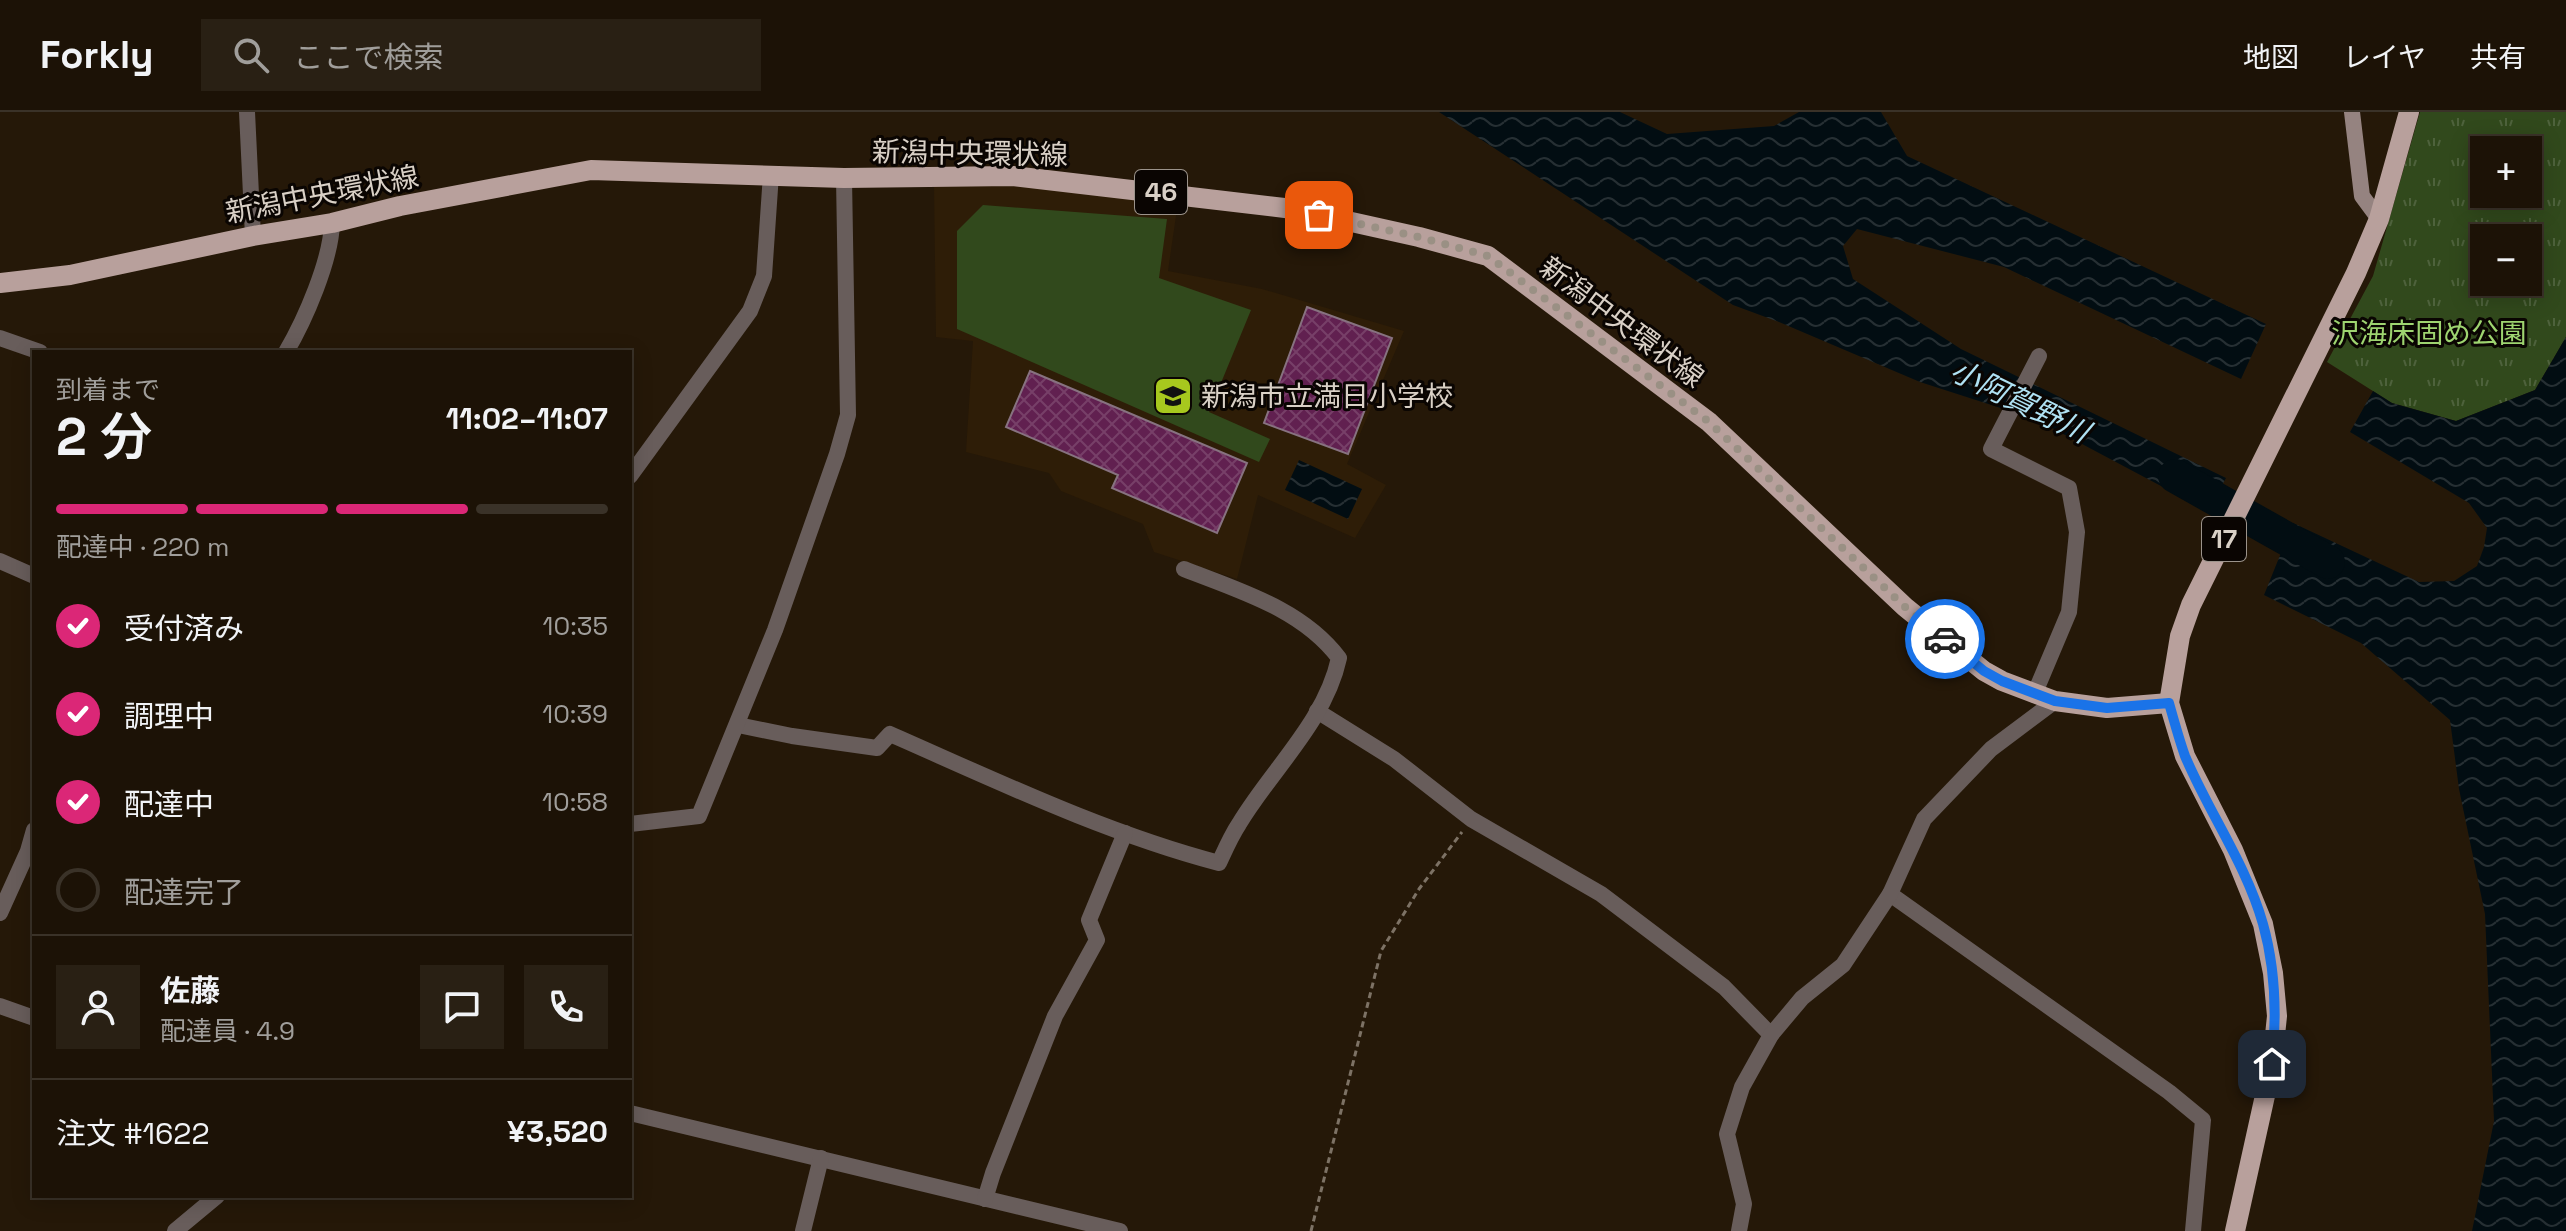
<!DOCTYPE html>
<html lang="ja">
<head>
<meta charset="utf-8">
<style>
	:root { --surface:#1c1206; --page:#292014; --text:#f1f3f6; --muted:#a09e9b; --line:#3a3228; --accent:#db2777 }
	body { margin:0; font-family:"Space Grotesk","Noto Sans JP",sans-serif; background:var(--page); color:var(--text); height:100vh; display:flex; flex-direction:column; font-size:30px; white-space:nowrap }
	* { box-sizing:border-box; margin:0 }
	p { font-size:26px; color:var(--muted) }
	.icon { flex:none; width:44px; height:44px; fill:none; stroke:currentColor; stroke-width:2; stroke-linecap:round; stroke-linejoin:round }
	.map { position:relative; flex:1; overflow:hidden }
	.drawer { position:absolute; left:32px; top:238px; width:600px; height:848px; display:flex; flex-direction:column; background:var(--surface); border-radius:0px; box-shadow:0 4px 20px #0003,0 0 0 2px var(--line) }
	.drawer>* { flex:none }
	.tools { position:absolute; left:2470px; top:24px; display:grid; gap:16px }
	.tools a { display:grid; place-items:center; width:72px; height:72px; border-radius:0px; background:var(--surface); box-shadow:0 4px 20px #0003,0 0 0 2px var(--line); font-size:40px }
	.pin { position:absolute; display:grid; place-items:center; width:68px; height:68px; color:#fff; margin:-34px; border-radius:16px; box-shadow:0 4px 12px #0006 }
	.courier { position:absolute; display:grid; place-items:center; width:80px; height:80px; margin:-40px; border:6px solid #1a73e8; border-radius:50%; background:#fff; color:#222; box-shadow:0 2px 10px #0007 }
	.headline em { font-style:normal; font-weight:600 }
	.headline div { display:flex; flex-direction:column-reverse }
	.headline { display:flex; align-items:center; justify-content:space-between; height:136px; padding:0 24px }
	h1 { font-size:52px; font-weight:600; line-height:60px }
	.bar { display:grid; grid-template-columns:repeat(4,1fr); gap:12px 8px; align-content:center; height:96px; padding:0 24px }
	.bar i { height:10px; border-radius:6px; background:var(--line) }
	.bar .on { background:var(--accent) }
	.bar p { grid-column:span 4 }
	.line { display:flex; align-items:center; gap:20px; padding:0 24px; border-top:2px solid var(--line) }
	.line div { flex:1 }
	.round { display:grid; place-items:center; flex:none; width:84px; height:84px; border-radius:0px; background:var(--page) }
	ol { padding:0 24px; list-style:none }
	li { display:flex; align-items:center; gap:24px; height:88px }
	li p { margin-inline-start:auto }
	li .icon { padding:8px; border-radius:50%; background:var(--accent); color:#fff; stroke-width:4 }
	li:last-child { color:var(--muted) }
	li i { width:44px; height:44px; border:4px solid var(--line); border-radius:50% }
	header { display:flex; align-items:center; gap:48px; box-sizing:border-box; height:112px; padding:0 40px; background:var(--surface); border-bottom:2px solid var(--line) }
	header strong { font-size:38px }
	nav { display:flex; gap:44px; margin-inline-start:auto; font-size:28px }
	.search { width:560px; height:72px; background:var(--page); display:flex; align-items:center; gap:20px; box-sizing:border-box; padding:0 28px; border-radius:0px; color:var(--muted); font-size:30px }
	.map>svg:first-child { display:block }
</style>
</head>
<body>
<header>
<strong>Forkly</strong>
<div class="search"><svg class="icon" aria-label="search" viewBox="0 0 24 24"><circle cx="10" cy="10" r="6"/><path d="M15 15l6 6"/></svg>ここで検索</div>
<nav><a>地図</a><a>レイヤ</a><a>共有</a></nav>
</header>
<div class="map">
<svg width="2566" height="1119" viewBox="0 0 2566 1119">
	<defs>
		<pattern id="park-tufts" width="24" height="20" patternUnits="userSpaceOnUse" patternTransform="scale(2)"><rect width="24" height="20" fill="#31491c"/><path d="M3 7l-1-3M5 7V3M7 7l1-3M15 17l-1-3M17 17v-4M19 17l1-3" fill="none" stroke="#4e623c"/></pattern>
		<pattern id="water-waves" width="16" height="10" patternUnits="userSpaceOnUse" patternTransform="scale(2)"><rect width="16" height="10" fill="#020d12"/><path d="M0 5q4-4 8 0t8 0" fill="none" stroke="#262f33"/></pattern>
		<pattern id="building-cross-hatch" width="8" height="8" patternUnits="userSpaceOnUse" patternTransform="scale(2)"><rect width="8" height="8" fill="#612050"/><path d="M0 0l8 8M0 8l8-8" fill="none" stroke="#773f68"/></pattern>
	</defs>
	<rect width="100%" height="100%" fill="#251808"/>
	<!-- built -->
	<polygon fill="#2e1d07" points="934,73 1061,75 1178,90 1168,159 1262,177 1404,219 1347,352 1386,373 1355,426 1258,383 1237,467 1154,440 1143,412 1061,379 1049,361 966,340 973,229 936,225"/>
	<!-- park -->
	<path fill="url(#park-tufts)" fill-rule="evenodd" d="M 2420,0 L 2566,0 L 2566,225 L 2535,278 L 2456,309 L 2392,291 L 2327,250 L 2373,164 ZM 2484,38 L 2528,38 L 2528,82 L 2484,82 ZM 2484,126 L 2528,126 L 2528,170 L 2484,170 Z"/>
	<!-- pitch -->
	<polygon fill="#31491c" points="983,93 1167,107 1159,166 1251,198 1209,300 1270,327 1259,350 957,217 957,119"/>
	<!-- water -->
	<g fill="url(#water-waves)">
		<polygon points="1439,0 1620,0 1667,22 1774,14 1799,0 1881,0 1907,44 2266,212 2241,267 2004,155 1857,117 1843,134 1853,167 1961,237 2226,366 2208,399 2035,307 1920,270 1779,210 1733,193"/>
		<polygon points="2566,225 2566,1119 2472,1119 2494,1009 2485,802 2459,677 2450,608 2361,531 2264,483 2293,411 2419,470 2454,469 2477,454 2484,435 2487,416 2469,391 2350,320 2373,279 2392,291 2456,309 2535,278"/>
		<polygon points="1299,348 1362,377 1348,407 1285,378"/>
	</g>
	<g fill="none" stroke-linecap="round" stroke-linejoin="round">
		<!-- river -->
		<polyline stroke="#020d12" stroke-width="34" points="2175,364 2328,450"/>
	</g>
	<!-- building -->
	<g fill="url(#building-cross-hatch)" stroke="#877280" stroke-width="2">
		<polygon points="1307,195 1392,226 1348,342 1264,311"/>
		<polygon points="1030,259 1247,351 1217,421 1112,376 1118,363 1006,315"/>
	</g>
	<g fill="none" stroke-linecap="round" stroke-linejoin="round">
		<!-- path -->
		<polyline stroke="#7d7265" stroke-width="3" stroke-dasharray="6 4" stroke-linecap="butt" points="1311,1119 1381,839 1419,777 1462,720"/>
		<!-- street -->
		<g stroke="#685d5b" stroke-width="16">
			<polyline points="247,0 253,124"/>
			<polyline points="0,226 40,240"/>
			<path d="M 286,240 C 305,208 331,148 332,111"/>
			<polyline points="630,364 750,199 764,164 771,62"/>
			<polyline points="0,449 34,464"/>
			<polyline points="2034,583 2069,500 2077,420 2069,376 1991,337 2039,244"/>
			<polyline points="1317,599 1394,647 1471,707 1601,782 1724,875 1771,923"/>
			<path d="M 738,613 L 792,624 L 877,636 L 890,622 C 997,669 1105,721 1219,751 C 1225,738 1231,724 1239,712 C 1272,657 1325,610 1339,546 C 1302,497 1240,479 1184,457"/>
			<polyline points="630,712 699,704 775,518 837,342 848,303 844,66"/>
			<polyline points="1890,782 2169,980 2203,1008 2193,1119"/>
			<polyline points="0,801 28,739 34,718"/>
			<polyline points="0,894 34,906"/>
			<polyline points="630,1001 1120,1119"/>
			<polyline points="985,1087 993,1061 1055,904 1097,828 1089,808 1125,721"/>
			<polyline points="175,1119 217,1084"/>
			<polyline points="803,1119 821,1046"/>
			<polyline points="1739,1119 1744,1092 1727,1022 1742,975 1771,923 1802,886 1843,853 1890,782 1924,707 1991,637 2055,589"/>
		</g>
		<!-- secondary -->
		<polyline stroke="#958380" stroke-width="16" points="2352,0 2362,84 2379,107"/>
		<!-- primary -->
		<g stroke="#b8a09c" stroke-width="20">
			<polyline points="0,171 70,163 253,124 332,111 400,94 591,58 844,66 1013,64 1293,97 1419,125 1488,144 1709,310 1905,495 1984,559 2002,569 2055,589 2107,596 2169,591"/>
			<polyline points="2235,1119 2272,952 2277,904 2273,861 2263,812 2233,738 2185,644 2169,591 2180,524 2191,493 2356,161 2379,107 2409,0"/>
		</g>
	</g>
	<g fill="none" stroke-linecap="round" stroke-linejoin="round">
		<!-- done -->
		<polyline stroke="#9a9084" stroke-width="8" stroke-dasharray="0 14.4" points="1319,103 1419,125 1488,144 1709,310 1905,495 1945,527"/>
		<!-- route -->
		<path stroke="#1a73e8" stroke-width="10" d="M 1945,527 L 1984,559 L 2002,569 L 2055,589 L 2107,596 L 2169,591 C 2174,609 2179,627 2185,644 C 2209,701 2246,752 2263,812 C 2276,858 2277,904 2272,952"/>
	</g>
	<!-- icons -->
	<defs>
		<symbol id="school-square" viewBox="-11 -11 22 22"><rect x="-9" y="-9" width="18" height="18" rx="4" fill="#a7c81e" stroke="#0a0502"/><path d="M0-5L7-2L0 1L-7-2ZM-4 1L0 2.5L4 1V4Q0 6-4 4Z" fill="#111"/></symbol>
	</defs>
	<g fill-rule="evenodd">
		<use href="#school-square" x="1151" y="262" width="44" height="44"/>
	</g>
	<g text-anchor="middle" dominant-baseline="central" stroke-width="6" stroke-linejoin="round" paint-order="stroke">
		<!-- shield labels -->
		<g fill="#0a0502" stroke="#9b938b" stroke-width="2">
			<rect x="1135" y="58" width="52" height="44" rx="6"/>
			<rect x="2202" y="405" width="44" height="44" rx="6"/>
		</g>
		<g font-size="26" font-weight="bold" fill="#d9d0c6">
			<text x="1161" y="80">46</text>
			<text x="2224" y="427">17</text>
		</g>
		<!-- street labels -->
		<g font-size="28" fill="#d9d0c6" stroke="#0a0502">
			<text transform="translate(970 41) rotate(1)">新潟中央環状線</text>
			<text transform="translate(322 82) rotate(-11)">新潟中央環状線</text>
			<text transform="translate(1622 210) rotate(37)">新潟中央環状線</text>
		</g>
		<!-- park labels -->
		<g font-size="28" fill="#9ed470" stroke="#0a0502">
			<text x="2429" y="221">沢海床固め公園</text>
		</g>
		<!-- poi labels -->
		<g font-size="28" fill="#d9d0c6" stroke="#0a0502" text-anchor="start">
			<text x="1201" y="284">新潟市立満日小学校</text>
		</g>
		<!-- water labels -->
		<g font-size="30" font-style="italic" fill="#afe1f3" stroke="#0a0502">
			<text transform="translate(2020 289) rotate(26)">小阿賀野川</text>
		</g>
	</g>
</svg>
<div class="tools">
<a>+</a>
<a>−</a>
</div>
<div class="pin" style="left:1319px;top:103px;background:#ea580c"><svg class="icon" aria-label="bag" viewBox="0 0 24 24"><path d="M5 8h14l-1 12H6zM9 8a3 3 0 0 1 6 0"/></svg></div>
<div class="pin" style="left:2272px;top:952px;background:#1f2937"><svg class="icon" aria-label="home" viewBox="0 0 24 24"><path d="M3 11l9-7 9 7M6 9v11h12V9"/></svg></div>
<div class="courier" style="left:1945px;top:527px"><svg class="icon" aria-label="car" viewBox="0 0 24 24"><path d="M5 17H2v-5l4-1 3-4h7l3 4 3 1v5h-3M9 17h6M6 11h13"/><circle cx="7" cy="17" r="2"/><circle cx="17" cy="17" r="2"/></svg></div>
<section class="drawer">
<div class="headline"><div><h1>2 分</h1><p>到着まで</p></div><em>11:02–11:07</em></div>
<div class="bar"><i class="on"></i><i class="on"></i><i class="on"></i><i></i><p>配達中 · 220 m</p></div>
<ol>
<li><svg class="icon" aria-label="check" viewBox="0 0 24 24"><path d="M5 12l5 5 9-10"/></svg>受付済み<p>10:35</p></li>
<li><svg class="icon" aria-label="check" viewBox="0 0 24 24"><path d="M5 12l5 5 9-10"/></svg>調理中<p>10:39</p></li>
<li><svg class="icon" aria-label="check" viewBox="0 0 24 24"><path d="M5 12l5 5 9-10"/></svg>配達中<p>10:58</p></li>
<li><i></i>配達完了</li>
</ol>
<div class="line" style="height:144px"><a class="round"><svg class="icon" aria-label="person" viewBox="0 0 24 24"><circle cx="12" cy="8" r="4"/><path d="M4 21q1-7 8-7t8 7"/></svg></a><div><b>佐藤</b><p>配達員 · 4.9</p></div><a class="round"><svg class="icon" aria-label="chat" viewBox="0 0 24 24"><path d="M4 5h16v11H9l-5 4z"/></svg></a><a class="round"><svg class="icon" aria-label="phone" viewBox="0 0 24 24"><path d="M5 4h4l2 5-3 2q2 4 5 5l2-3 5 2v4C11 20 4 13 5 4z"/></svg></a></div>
<div class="line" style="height:104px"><div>注文 #1622</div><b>¥3,520</b></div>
</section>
</div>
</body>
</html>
